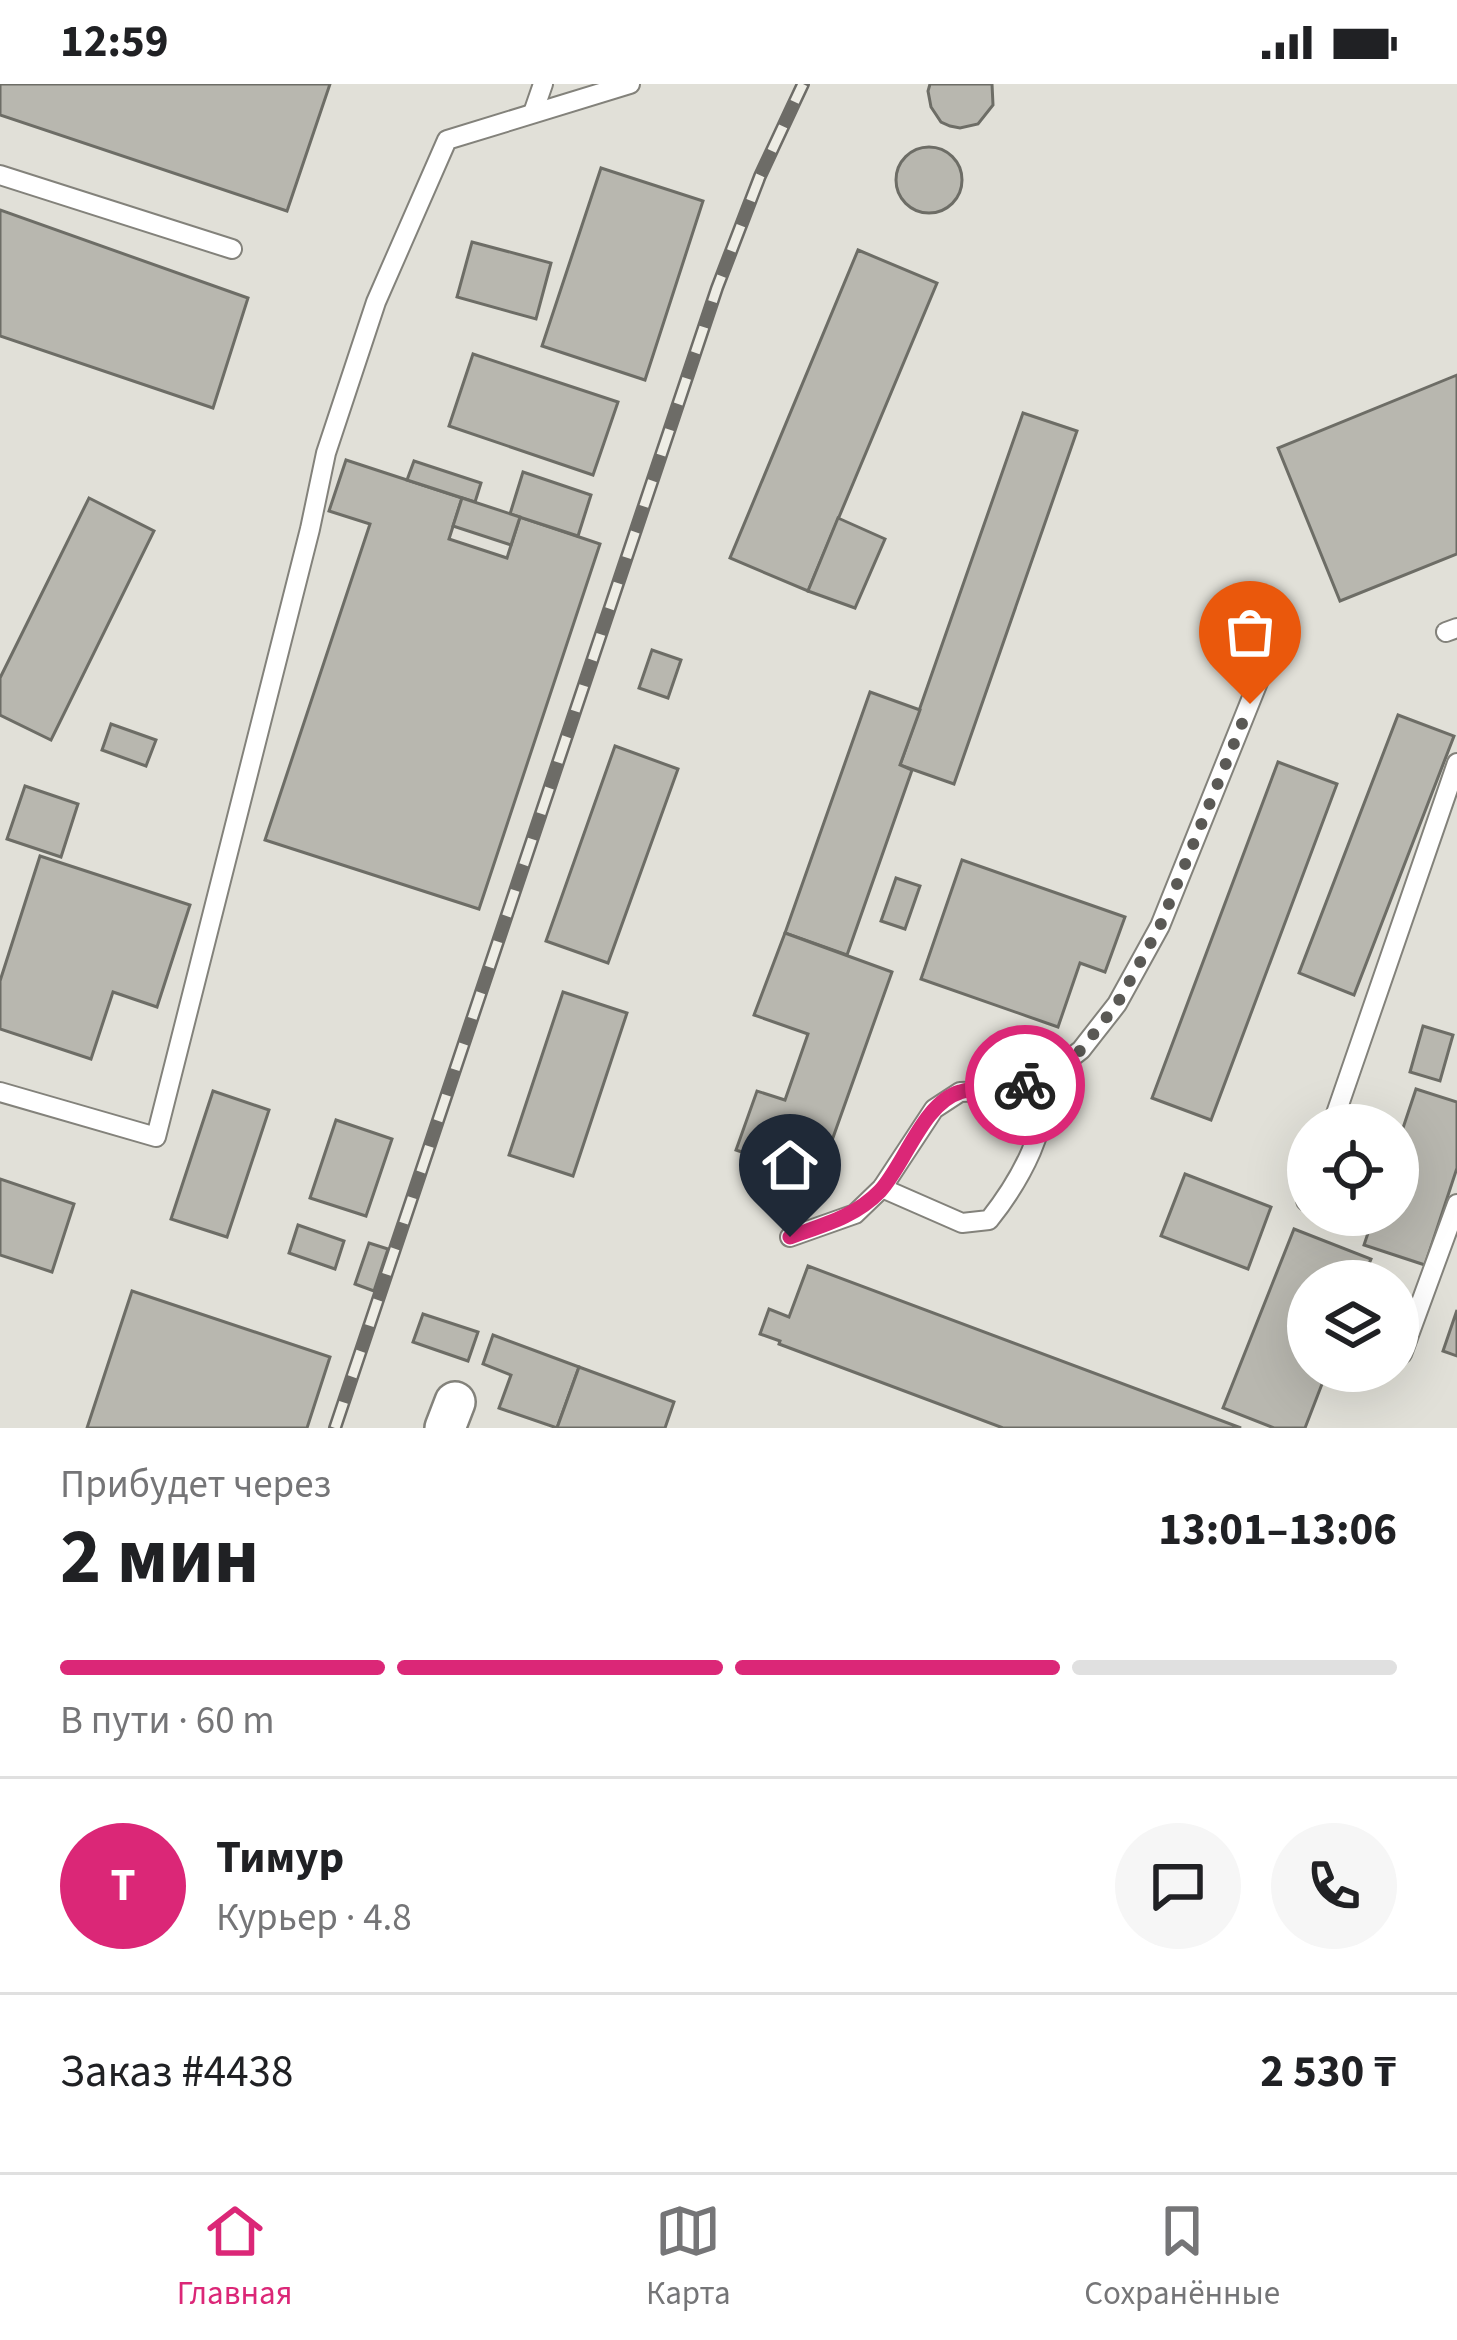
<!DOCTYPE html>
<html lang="ru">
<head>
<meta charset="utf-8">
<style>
	:root { --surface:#fff; --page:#f6f6f6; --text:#202124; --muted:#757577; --line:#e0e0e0; --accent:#db2777 }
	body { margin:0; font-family:"Source Sans 3",sans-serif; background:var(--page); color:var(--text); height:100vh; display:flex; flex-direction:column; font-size:45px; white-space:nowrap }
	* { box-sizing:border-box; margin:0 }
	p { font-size:39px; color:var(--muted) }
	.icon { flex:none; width:66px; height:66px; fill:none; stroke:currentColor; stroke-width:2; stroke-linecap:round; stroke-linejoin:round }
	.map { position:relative; height:1344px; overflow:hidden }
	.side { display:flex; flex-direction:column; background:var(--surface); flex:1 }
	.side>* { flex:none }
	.buttons { position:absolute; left:1287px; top:1020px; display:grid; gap:24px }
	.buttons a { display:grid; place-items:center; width:132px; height:132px; border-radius:50%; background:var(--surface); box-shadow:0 12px 48px #0002; font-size:60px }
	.pin { position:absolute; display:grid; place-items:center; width:102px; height:102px; color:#fff; margin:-123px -51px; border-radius:50% 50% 50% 0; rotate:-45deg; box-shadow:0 0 12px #0007 }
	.pin .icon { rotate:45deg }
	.courier { position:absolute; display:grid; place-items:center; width:120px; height:120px; margin:-60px; border:9px solid #db2777; border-radius:50%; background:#fff; color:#222; box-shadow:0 3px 15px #0007 }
	.summary em { font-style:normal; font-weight:700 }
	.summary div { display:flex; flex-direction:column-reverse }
	.summary { display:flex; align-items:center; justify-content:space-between; height:204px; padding:0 60px }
	h1 { font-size:78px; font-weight:700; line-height:90px }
	.bar { display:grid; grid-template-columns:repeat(4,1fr); gap:18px 12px; align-content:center; height:144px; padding:0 60px }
	.bar i { height:15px; border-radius:9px; background:var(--line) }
	.bar .on { background:var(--accent) }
	.bar p { grid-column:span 4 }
	.line { display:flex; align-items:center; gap:30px; padding:0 60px; border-top:3px solid var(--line) }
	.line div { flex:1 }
	.round { display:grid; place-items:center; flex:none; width:126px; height:126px; border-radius:63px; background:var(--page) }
	.status { display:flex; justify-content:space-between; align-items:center; height:84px; padding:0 60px; background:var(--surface); direction:ltr }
	.status svg { height:33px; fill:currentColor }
	.tab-bar { display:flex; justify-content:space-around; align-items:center; height:168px; border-top:3px solid var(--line); background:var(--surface); font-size:33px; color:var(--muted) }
	.tab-bar a { display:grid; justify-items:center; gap:6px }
	.tab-bar .on { color:var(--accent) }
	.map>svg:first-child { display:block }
</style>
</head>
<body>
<div class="status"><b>12:59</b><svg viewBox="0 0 49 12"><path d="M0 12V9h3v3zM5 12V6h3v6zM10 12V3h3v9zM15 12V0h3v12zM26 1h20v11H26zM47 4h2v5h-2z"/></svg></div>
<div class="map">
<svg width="1457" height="1344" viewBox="0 0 1457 1344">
	<rect width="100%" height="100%" fill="#e1e0d8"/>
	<!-- building -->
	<g fill="#b8b7af" stroke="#6d6d66" stroke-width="3">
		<polygon points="0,0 330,0 287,127 0,31"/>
		<polygon points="930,0 992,0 993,21 978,40 960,44 950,42 941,38 931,23 928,7"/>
		<circle cx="929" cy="96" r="33"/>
		<polygon points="601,84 703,117 645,296 542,262"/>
		<polygon points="0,126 248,214 213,324 0,252"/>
		<polygon points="472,158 551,179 536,235 457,213"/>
		<polygon points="858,166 937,199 808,507 730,474"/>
		<polygon points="473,270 618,318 593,391 449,342"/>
		<polygon points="1457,291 1457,470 1340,517 1278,364"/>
		<polygon points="1023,329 1077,347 954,700 900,681"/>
		<polygon points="346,376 462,414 449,455 507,474 520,433 600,460 479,825 265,756 370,440 329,427"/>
		<polygon points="414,377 481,399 475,418 407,396"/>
		<polygon points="523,388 591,411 578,452 510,430"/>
		<polygon points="89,414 154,447 51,656 0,631 0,594"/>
		<polygon points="462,414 520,433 511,461 453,442"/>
		<polygon points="838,434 885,455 855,524 808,507"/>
		<polygon points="652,566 681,576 668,614 639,604"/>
		<polygon points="870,608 920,626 900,681 912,686 847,871 785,849"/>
		<polygon points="1398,631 1454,652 1354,911 1299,889"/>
		<polygon points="111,640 156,656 146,682 102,666"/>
		<polygon points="615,662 678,685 608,879 546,857"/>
		<polygon points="1278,678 1337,700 1211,1036 1152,1014"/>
		<polygon points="25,702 78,720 61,773 7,755"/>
		<polygon points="40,772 190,821 157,923 113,908 91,975 0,945 0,897"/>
		<polygon points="962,776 1125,833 1105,888 1080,879 1058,943 921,895"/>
		<polygon points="896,794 920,802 905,845 881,837"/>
		<polygon points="785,849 892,888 815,1104 759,1084 762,1075 736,1066 757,1007 785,1016 808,950 754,931"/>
		<polygon points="563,908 627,929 573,1092 509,1071"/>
		<polygon points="1423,942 1453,951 1440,997 1410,988"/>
		<polygon points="1416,1005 1457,1018 1457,1084 1425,1181 1364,1161 1374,1131 1398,1131 1398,1059"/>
		<polygon points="213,1007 269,1026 227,1153 171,1135"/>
		<polygon points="336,1036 392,1055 366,1132 310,1114"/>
		<polygon points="1185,1090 1271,1123 1248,1185 1161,1152"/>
		<polygon points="0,1095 74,1120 52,1188 0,1171"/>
		<polygon points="298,1141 344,1157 335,1185 289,1169"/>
		<polygon points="1294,1145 1371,1175 1362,1197 1308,1197 1308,1287 1327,1287 1305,1344 1274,1344 1223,1324"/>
		<polygon points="369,1159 388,1165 374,1207 355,1200"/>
		<polygon points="808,1182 1241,1344 1003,1344 779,1260 780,1257 760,1250 769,1225 789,1233"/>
		<polygon points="132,1207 330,1273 307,1344 87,1344"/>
		<polygon points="1457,1226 1457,1272 1443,1267"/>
		<polygon points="423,1230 478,1248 468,1277 413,1258"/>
		<polygon points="493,1251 579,1283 557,1344 499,1324 511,1291 483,1280"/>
		<polygon points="579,1283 674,1318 665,1344 557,1344"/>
	</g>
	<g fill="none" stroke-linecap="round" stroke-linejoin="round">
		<defs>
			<g id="lane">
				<polyline points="533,29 543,0"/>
				<polyline points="0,91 232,165"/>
				<polyline points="1446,548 1457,544"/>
				<polyline points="0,1008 156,1053 310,445 326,369 376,218 447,56 630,0"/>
				<polyline points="1332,1041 1457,679"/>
				<path d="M 882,1104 L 962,1139 L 989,1136 C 1024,1092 1046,1046 1050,990"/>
				<polyline points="1306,1117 1308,1110"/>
				<polyline points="790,1153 855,1130 882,1104 934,1025 960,1008 1012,1006 1050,990 1081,966 1117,920 1160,842 1271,566"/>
				<polyline points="1402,1270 1457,1120"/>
			</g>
			<polyline id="street" points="445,1344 455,1318"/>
		</defs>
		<!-- lane casing -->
		<use href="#lane" stroke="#83827b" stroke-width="22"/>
		<!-- street casing -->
		<use href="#street" stroke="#83827b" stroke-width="44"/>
		<!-- lane -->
		<use href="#lane" stroke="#fff" stroke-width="18"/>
		<!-- street -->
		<use href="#street" stroke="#fff" stroke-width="39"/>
		<defs>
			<polyline id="rail" points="335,1344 717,204 760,92 803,0"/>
		</defs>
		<!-- rail casing -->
		<use href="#rail" stroke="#6d6c67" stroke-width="14"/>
		<!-- rail -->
		<use href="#rail" stroke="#eeede5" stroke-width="9" stroke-dasharray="27" stroke-linecap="butt"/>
	</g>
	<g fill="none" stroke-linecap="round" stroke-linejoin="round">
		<!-- done -->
		<polyline stroke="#5a5955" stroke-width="12" stroke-dasharray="0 21.6" points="1025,1001 1049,990 1081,966 1117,920 1160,842 1250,620"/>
		<!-- route -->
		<path stroke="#db2777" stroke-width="15" d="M 790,1153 C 823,1141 855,1133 880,1107 C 905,1080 923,1019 960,1008 C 981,1001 1004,1009 1025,1001"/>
	</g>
</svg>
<div class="buttons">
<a><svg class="icon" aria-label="locate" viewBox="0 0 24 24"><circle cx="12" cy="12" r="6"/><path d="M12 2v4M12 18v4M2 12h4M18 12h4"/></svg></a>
<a><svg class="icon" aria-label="layers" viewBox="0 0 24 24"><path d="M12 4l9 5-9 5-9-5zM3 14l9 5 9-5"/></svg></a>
</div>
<div class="pin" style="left:1250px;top:620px;background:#ea580c"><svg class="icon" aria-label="bag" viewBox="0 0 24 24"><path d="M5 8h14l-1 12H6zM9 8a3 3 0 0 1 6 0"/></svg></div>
<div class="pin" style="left:790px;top:1153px;background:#1f2937"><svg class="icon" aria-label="home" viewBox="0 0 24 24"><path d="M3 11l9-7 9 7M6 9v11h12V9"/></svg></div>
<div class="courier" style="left:1025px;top:1001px"><svg class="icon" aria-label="bike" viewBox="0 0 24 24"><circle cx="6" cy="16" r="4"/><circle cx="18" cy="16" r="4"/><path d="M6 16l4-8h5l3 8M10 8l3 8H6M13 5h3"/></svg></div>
</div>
<section class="side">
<div class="summary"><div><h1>2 мин</h1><p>Прибудет через</p></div><em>13:01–13:06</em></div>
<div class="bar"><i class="on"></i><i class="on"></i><i class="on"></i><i></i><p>В пути · 60 m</p></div>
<div class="line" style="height:216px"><b class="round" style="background:var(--accent);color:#fff">Т</b><div><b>Тимур</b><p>Курьер · 4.8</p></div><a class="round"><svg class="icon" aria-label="chat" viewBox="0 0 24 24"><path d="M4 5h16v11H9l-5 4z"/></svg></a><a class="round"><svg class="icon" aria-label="phone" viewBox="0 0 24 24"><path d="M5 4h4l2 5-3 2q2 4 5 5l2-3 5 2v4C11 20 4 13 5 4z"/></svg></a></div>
<div class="line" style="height:156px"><div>Заказ #4438</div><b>2 530 ₸</b></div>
</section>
<nav class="tab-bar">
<a class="on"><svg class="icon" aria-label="home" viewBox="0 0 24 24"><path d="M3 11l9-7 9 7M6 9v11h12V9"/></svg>Главная</a>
<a><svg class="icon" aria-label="map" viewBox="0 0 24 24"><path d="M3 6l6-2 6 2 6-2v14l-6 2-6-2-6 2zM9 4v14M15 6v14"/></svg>Карта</a>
<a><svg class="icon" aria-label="saved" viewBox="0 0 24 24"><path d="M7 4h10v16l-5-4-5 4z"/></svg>Сохранённые</a>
</nav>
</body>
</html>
